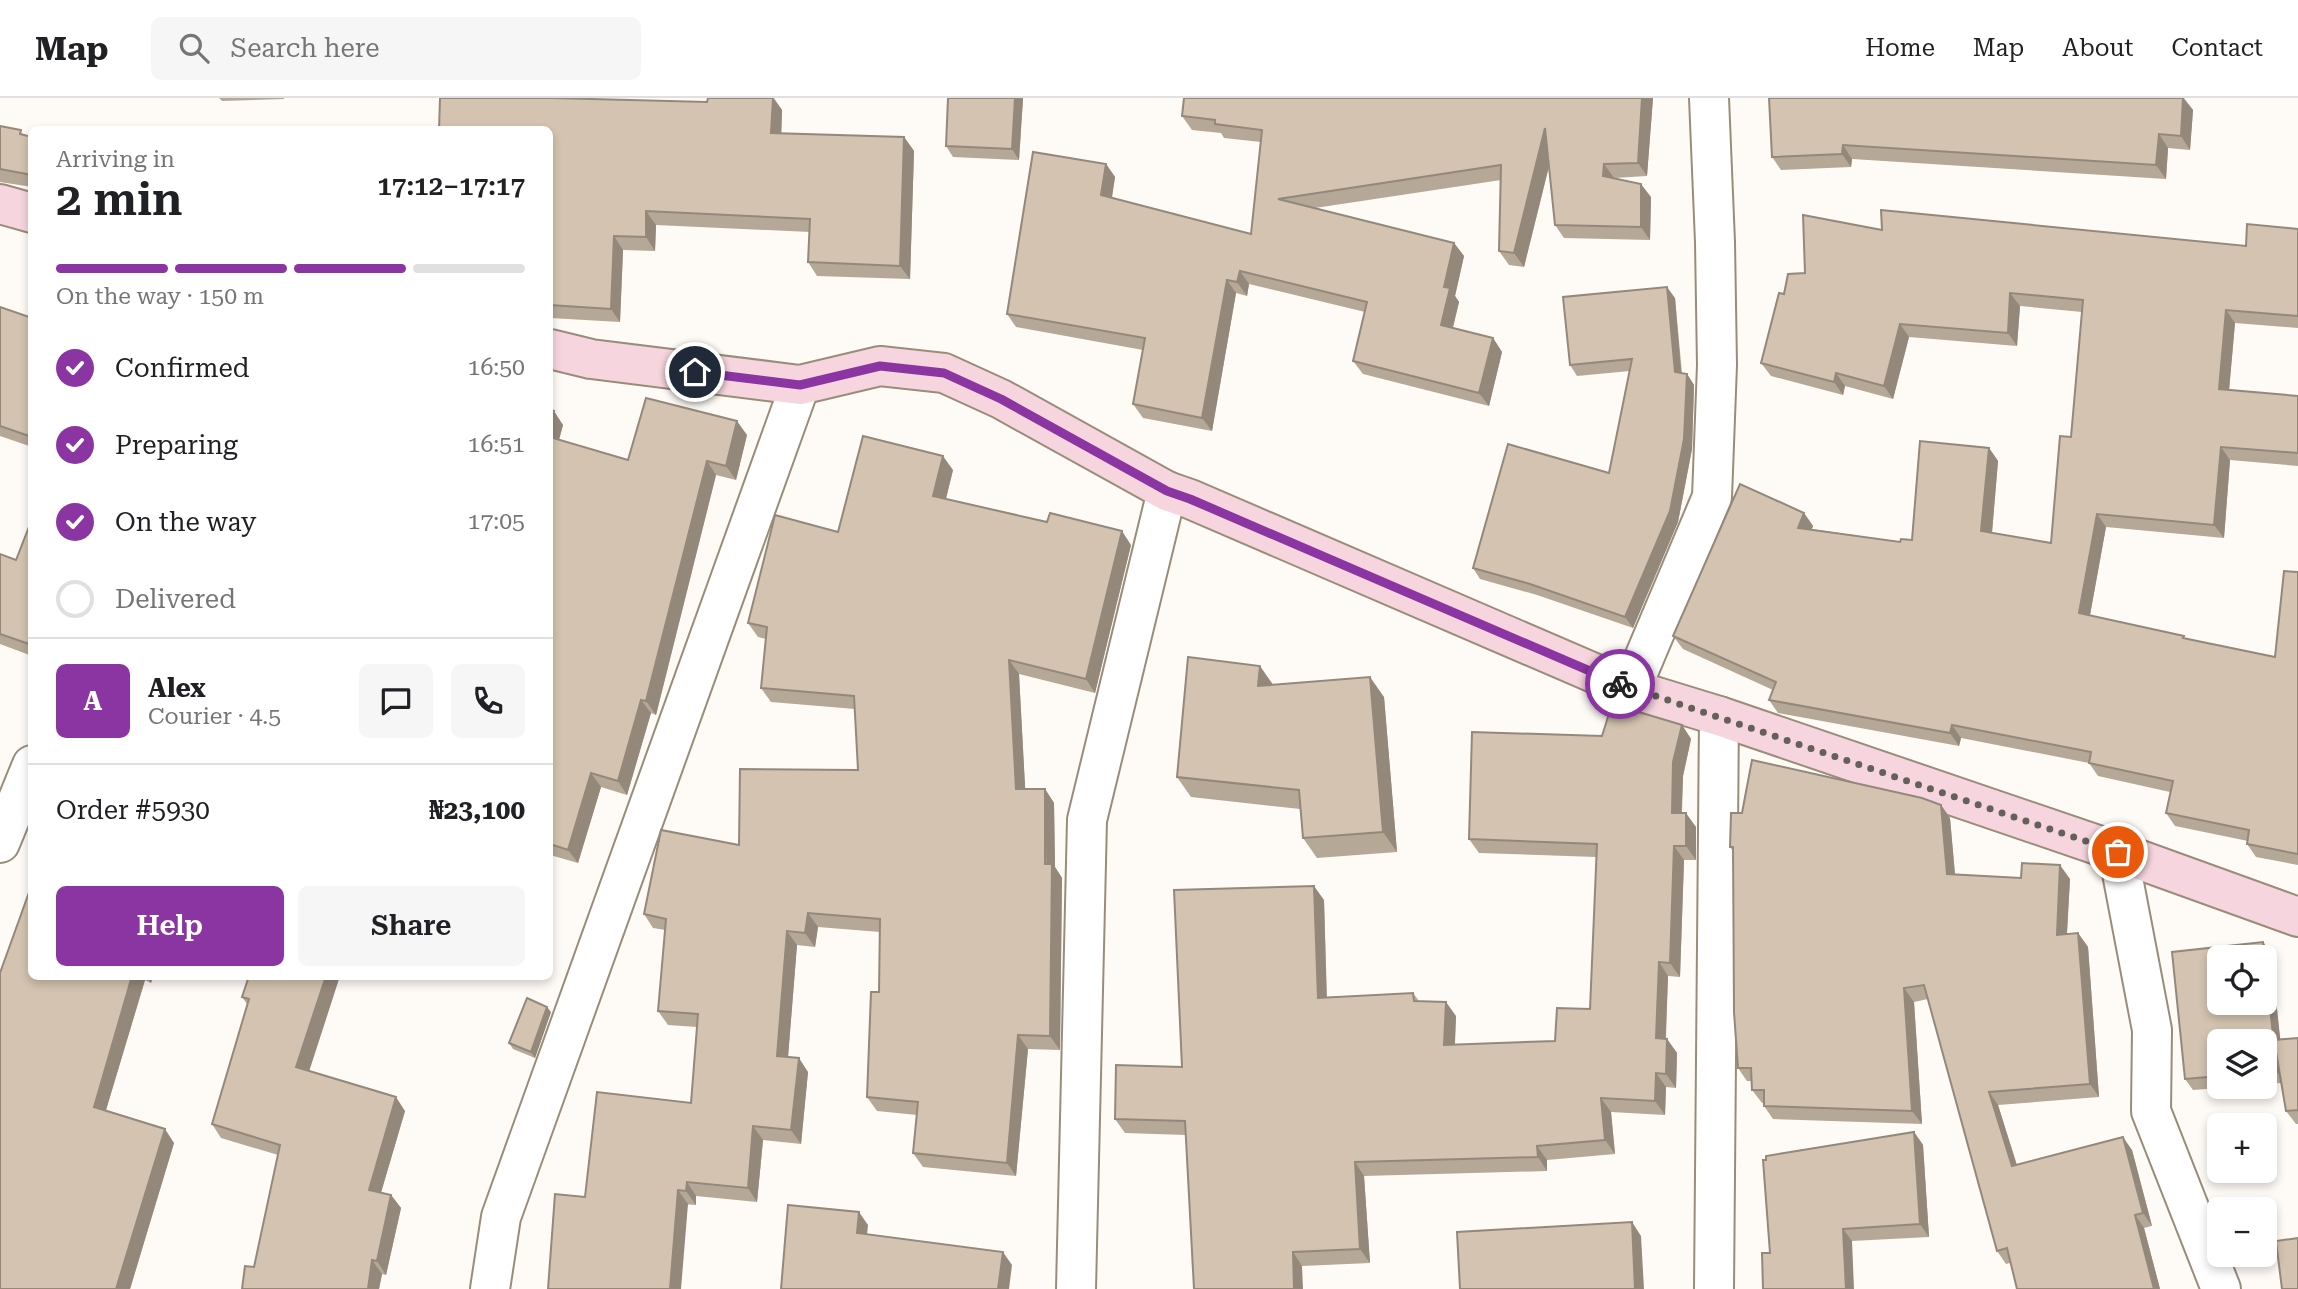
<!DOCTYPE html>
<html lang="en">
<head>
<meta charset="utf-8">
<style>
	:root { --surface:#fff; --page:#f6f6f6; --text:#202124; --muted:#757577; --line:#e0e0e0; --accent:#8b35a2 }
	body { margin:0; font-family:"Roboto Serif",serif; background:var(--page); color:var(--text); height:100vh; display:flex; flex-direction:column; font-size:26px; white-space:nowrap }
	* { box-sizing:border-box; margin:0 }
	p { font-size:23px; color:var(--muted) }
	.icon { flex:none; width:38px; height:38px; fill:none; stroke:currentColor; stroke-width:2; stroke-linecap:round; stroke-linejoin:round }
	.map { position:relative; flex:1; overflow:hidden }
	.details { position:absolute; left:28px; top:28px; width:525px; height:854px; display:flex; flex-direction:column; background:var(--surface); border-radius:10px; box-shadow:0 4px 10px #0003 }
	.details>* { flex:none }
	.tools { position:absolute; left:2207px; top:847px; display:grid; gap:14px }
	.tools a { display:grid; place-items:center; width:70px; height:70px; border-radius:10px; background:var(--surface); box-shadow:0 4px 10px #0003; font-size:35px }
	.pin { position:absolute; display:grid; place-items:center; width:60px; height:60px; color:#fff; margin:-30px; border:4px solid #fff; border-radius:50%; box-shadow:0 2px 7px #0007 }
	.courier { position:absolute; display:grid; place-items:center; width:70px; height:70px; margin:-35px; border:5px solid #8b35a2; border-radius:50%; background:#fff; color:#222; box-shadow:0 2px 9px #0007 }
	.overview em { font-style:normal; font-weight:600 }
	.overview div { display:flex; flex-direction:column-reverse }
	.overview { display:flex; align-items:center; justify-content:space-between; height:119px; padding:0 28px }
	h1 { font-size:46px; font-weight:600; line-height:52px }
	.bar { display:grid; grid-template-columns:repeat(4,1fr); gap:10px 7px; align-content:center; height:84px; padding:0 28px }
	.bar i { height:9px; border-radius:5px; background:var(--line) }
	.bar .current { background:var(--accent) }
	.bar p { grid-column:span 4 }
	.line { display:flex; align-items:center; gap:18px; padding:0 28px; border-top:2px solid var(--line) }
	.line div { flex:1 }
	.round { display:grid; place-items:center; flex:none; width:74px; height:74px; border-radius:10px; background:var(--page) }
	ol { padding:0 28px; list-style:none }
	li { display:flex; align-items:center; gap:21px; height:77px }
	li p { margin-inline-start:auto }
	li .icon { padding:7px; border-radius:50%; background:var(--accent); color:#fff; stroke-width:4 }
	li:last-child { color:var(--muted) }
	li i { width:38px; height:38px; border:4px solid var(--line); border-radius:50% }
	.primary-button { display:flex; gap:14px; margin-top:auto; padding:14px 28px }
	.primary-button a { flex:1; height:80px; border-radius:10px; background:var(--accent); color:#fff; font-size:28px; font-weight:600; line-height:80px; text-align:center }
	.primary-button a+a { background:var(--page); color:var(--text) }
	header { display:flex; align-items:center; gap:42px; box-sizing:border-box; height:98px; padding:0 35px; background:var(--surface); border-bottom:2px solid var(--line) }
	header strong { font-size:33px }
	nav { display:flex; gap:38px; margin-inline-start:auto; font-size:24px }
	.search { width:490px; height:63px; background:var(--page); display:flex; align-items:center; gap:18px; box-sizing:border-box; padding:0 24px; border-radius:10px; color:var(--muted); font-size:26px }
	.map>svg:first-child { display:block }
</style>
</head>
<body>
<header>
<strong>Map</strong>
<div class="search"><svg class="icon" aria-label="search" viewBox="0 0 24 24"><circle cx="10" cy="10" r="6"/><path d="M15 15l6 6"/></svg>Search here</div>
<nav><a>Home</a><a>Map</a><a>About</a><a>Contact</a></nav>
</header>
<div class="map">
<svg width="2298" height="1191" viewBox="0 0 2298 1191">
	<rect width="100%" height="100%" fill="#fefbf7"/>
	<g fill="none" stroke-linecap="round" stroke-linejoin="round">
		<defs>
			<g id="street">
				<polyline points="1631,591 1712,399 1717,267 1715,144 1709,0"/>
				<polyline points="0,745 32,667"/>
				<polyline points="2118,754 2152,932 2151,1013 2221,1191"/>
				<polyline points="490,1191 501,1119 800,287"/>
				<polyline points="1076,1191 1087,722 1167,393"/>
				<polyline points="1714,1191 1719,618"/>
			</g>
			<g id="secondary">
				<polyline points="0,106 32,115"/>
				<polyline points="550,251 591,261 800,287 880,268 944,275 1001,301 1167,393 1190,401 1631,591 1719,618 2118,754 2298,819"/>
			</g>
		</defs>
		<!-- street casing -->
		<use href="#street" stroke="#998d79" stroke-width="42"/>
		<!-- secondary casing -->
		<use href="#secondary" stroke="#998d79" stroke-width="42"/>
		<!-- street -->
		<use href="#street" stroke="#fff" stroke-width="38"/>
		<!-- secondary -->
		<use href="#secondary" stroke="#f7d5de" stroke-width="38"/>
	</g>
	<!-- wall -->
	<g fill="#b5a897">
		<polygon points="219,0 284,0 284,1 222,3"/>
		<polygon points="708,0 774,0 782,12 781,35 904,39 914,53 910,181 817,178 808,164 810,134 656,127 655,153 623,152 620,224 550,220 550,32 707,4"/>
		<polygon points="948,0 1023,0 1019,62 953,59 946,48"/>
		<polygon points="1653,0 1647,78 1614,80 1651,99 1650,142 1564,140 1555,127 1549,68 1524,169 1509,167 1499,153 1501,82 1315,110 1454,145 1464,158 1455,198 1459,204 1453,230 1493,240 1502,254 1489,308 1363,276 1353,263 1365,214 1249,186 1247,198 1236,195 1212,333 1143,320 1133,306 1143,252 1016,229 1007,216 1106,66 1115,79 1112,100 1251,136 1261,44 1224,40 1221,35 1192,32 1182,18"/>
		<polygon points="1769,0 2184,0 2193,12 2190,52 2168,50 2166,81 1852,61 1851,69 1781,72 1772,59"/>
		<polygon points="0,28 32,39 32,89 0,84"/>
		<polygon points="2298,131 2298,230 2235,225 2229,292 2298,298 2298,368 2230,362 2224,440 2106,429 2090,517 2186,541 2275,559 2298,474 2298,767 2256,759 2247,746 2248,743 2175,728 2166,715 2170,694 2098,678 2089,665 1961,640 1959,648 1778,615 1769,602 1773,592 1683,551 1673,538 1804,415 1813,428 1812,431 1900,444 1912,442 1989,350 1998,363 1992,435 2051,445 2071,339 2082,214 2020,208 2017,248 1909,239 1893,301 1845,288 1843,297 1771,278 1761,265 1784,196 1805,175 1882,132 2246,148"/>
		<polygon points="1675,200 1682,275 1687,276 1694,287 1692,351 1678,424 1633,530 1537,497 1480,481 1473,470 1609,375 1630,273 1577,278 1570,267"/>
		<polygon points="0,209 32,220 32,349 0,338"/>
		<polygon points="550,312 563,327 559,342 628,362 747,337 736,382 716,377 656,617 651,615 627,697 601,689 578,765 550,757"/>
		<polygon points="953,372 946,401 1131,447 1095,595 1019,576 1025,691 1045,691 1054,705 1055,769 1062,780 1060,952 1028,951 1016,1078 923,1069 913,1055 917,1017 877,1013 867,999 879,894 880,834 818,829 815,849 797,847 788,959 808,974 801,1046 763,1042 757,1104 696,1098 696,1107 585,1099 691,1005 697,929 668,927 658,913 665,832 653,830 644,816 739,747 858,672 855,611 771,604 761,590 766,541 758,539 748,525 838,434"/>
		<polygon points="32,421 32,558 0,546 0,456 16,462"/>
		<polygon points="1273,587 1384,599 1397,754 1317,760 1303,740 1300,711 1191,699 1177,679"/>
		<polygon points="1682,627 1691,641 1683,678 1682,715 1696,729 1696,762 1684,762 1680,879 1668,878 1666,941 1667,941 1677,955 1676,990 1666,989 1665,1017 1611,1014 1615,1056 1547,1062 1547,1073 1364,1078 1370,1165 1302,1168 1186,1037 1125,1035 1115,1021 1182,969 1324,802 1327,899 1413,895 1419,903 1456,918 1455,947 1555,943 1590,911 1596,759 1479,755 1469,741 1602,638"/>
		<polygon points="1941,707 1950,720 1955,776 2021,780 2070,781 2067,836 2078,835 2088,849 2099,999 1998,1007 2017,1067 2132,1052 2152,1128 2144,1130 2160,1191 2017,1191 2010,1165 2006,1166 1997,1153 1928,901 1914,904 1922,1026 1773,1021 1764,1008 1764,1005 1762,1005 1752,992 1752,983 1747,983 1738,970 1733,753 1730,749"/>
		<polygon points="2263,844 2271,855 2280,941 2298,940 2298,1026 2296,1026 2286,1013 2282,985 2264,986 2264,943 2219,943 2219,989 2233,989 2193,992 2185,981"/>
		<polygon points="32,878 153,878 151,885 145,882 106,1012 174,1045 130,1191 0,1191"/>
		<polygon points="249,878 309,973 405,1013 381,1094 391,1097 401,1110 386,1177 382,1176 379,1191 242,1191 254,1169 278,1057 221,1040 212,1026 247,906 242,899"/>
		<polygon points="551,914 535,960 513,951 509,945"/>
		<polygon points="1914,1034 1923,1047 1929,1139 1852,1143 1770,1155"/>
	</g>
	<!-- shaded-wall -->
	<g fill="#94887b">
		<polygon points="773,0 782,12 781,48 771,35"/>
		<polygon points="1015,0 1023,0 1019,62 1012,51"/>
		<polygon points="1642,0 1653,0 1647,78 1638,65"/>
		<polygon points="2183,0 2193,12 2190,52 2181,38"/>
		<polygon points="1545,30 1555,44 1524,169 1514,155"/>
		<polygon points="2159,36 2168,50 2166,81 2156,67"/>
		<polygon points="904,39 914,53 910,181 900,168"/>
		<polygon points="1843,47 1852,61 1851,69 1842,56"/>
		<polygon points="1106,66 1115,79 1110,110 1101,97"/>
		<polygon points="1604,66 1614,80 1613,92 1603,78"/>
		<polygon points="1641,86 1651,99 1650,142 1641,129"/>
		<polygon points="646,113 656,127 655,153 646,139"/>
		<polygon points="614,138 623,152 620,224 611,211"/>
		<polygon points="1454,145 1464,158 1455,198 1459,204 1450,240 1441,227 1444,189"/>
		<polygon points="1240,173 1249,186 1247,198 1237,184"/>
		<polygon points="1227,182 1236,195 1212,333 1202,320"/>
		<polygon points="1667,189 1675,200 1682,285 1675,274"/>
		<polygon points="2010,195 2020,208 2017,248 2008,235"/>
		<polygon points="2226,212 2235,225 2228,304 2219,291"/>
		<polygon points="1900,226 1909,239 1893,301 1884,288"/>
		<polygon points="1493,240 1502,254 1489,308 1479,295"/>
		<polygon points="1836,275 1845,288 1843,297 1834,284"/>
		<polygon points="1687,276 1694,287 1692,351 1678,424 1633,530 1625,519"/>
		<polygon points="554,313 563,327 556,352 550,343 550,328"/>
		<polygon points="737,323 747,337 736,382 726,368"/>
		<polygon points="2221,349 2230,362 2224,440 2214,427"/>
		<polygon points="1989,350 1998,363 1991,446 1981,433"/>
		<polygon points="943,358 953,372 943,412 933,398"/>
		<polygon points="707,363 716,377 656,617 646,603"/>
		<polygon points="1804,415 1813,428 1807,443 1798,430"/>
		<polygon points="2097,416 2106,429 2088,528 2079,515"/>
		<polygon points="1122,433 1131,447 1095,595 1086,581"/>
		<polygon points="1009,562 1019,576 1026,705 1016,691"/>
		<polygon points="1260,568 1274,588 1258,588"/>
		<polygon points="1370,579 1384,599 1397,754 1383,734"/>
		<polygon points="641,602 651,615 627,697 618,683"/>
		<polygon points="1682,627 1691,641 1683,678 1681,729 1672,715 1673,664"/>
		<polygon points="1952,627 1961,640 1959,648 1950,635"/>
		<polygon points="591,675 601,689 578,765 568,752"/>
		<polygon points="1045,691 1054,705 1055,769 1062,780 1060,952 1050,938"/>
		<polygon points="1941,707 1950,720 1956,789 1947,776"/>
		<polygon points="1686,715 1696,729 1696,762 1686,748"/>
		<polygon points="1674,748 1684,762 1680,879 1670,865"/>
		<polygon points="2060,767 2070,781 2066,850 2057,837"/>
		<polygon points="1314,788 1324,802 1327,914 1318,900"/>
		<polygon points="808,815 818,829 815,849 805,835"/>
		<polygon points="787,833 797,847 787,972 777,958"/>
		<polygon points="2078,835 2088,849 2099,999 2090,986"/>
		<polygon points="2263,844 2271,855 2285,985 2277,974"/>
		<polygon points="1659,864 1668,878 1665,954 1656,940"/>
		<polygon points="132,878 142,878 145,882 103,1022 94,1009"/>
		<polygon points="146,878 153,878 151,885"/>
		<polygon points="326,878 340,878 306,983 296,969"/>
		<polygon points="1904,890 1914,904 1922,1026 1912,1013"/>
		<polygon points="1446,904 1456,918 1454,961 1444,947"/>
		<polygon points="547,909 551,914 535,960 531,954"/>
		<polygon points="1018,937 1028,951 1016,1078 1007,1065"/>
		<polygon points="1667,941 1677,955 1676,990 1666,976"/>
		<polygon points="799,960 808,974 801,1046 791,1032"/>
		<polygon points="1656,975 1666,989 1665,1017 1655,1003"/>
		<polygon points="1989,994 1998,1007 2021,1081 2012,1068"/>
		<polygon points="396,999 405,1013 378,1105 369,1092"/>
		<polygon points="1601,1000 1611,1014 1615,1056 1605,1042"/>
		<polygon points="753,1028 763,1042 757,1104 748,1090"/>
		<polygon points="165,1031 174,1045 130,1191 116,1191"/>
		<polygon points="1914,1034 1923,1047 1929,1139 1920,1126"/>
		<polygon points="2123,1039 2132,1052 2152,1128 2143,1115"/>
		<polygon points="1537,1048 1547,1062 1547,1073 1538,1059"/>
		<polygon points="1355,1064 1364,1078 1370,1165 1360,1151"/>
		<polygon points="687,1084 696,1098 696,1107 686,1093"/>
		<polygon points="678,1092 688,1106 681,1191 670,1191"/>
		<polygon points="391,1097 401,1110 386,1177 377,1163"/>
		<polygon points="859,1114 868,1127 866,1147 857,1135"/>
		<polygon points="2135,1117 2144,1130 2160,1191 2154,1191"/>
		<polygon points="1632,1124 1641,1138 1644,1191 1635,1191"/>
		<polygon points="1843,1131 1852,1143 1854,1191 1846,1191"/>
		<polygon points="1003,1154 1012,1167 1009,1191 998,1191"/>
		<polygon points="1293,1154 1302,1168 1303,1191 1294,1191"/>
		<polygon points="372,1162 382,1176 379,1191 368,1191"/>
	</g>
	<!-- building -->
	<g fill="#d3c3b0" stroke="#94887b" stroke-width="2" fill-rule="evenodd">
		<polygon points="440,0 553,0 707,4 708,0 773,0 771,35 904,39 900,168 808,164 810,121 646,113 646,139 614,138 611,211 550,207 550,32 439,32"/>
		<polygon points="948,0 1015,0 1012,51 946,48"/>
		<polygon points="1184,0 1642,0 1638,65 1604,66 1603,78 1641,86 1641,129 1555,127 1545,30 1514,155 1499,153 1501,67 1278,101 1454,145 1444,189 1450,190 1441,227 1493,240 1479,295 1353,263 1367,204 1240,173 1237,184 1227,182 1202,320 1133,306 1145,240 1007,216 1033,54 1106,66 1101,97 1251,136 1262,32 1215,26 1215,22 1182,18"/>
		<polygon points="1769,0 2183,0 2181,38 2159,36 2156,67 1843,47 1842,56 1772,59"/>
		<polygon points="0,28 21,32 20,36 32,39 32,77 0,71"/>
		<polygon points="1881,112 2246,148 2247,126 2298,131 2298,218 2226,212 2219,291 2298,298 2298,355 2221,349 2214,427 2097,416 2079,515 2184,538 2183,540 2275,559 2284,473 2298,474 2298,756 2247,746 2249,732 2166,715 2173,683 2089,665 2091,654 1952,627 1950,635 1769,602 1776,584 1673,538 1740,386 1804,415 1798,430 1900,444 1901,441 1912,442 1920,343 1989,350 1981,433 2051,445 2060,338 2071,339 2083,202 2010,195 2008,235 1900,226 1884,288 1836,275 1834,284 1761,265 1779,195 1784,196 1788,176 1805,175 1803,117 1882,132"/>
		<polygon points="1667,189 1675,274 1687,276 1684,341 1670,413 1625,519 1530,486 1473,470 1508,346 1609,375 1632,261 1570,267 1563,199"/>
		<polygon points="0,209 32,220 32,339 0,328"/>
		<polygon points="646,300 737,323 726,368 707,363 646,603 641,602 618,683 591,675 568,752 550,746 550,339 628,362"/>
		<polygon points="550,312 554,313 550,328"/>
		<polygon points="863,338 943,358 933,398 1047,424 1050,415 1122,433 1086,581 1009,562 1016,691 1045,691 1045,766 1052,766 1050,938 1018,937 1007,1065 913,1055 918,1004 867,999 871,894 879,894 880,821 808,815 805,835 787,833 777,958 799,960 791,1032 753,1028 748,1090 687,1084 686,1093 678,1092 670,1191 548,1191 555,1096 585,1099 597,994 691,1005 698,916 658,913 666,821 644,816 661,732 739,747 740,671 858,672 854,598 761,590 767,529 748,525 775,417 838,434"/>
		<polygon points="32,421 32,547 0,536 0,456 16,462"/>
		<polygon points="1188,559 1260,568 1258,588 1370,579 1383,734 1303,740 1299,692 1177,679"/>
		<polygon points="1612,606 1682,627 1673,664 1672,715 1686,715 1686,748 1674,748 1670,865 1659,864 1656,940 1667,941 1666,976 1656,975 1655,1003 1601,1000 1605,1042 1537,1048 1538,1059 1355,1064 1360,1151 1293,1154 1294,1191 1194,1191 1185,1023 1115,1021 1116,967 1182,969 1174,792 1314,788 1318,900 1413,895 1414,903 1446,904 1444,947 1555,943 1557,910 1590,911 1597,746 1469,741 1472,634 1602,638"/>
		<polygon points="1752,662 1922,700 1941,707 1947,776 2021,780 2022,765 2060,767 2057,837 2078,835 2090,986 1989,994 2012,1068 2123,1039 2143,1115 2135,1117 2154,1191 2017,1191 2007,1150 1997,1153 1924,887 1904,890 1912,1013 1764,1008 1764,992 1752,992 1751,970 1738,970 1734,914 1733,749 1730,749 1731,715 1742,715"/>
		<polygon points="32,786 32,878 132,878 94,1009 165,1031 116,1191 0,1191 0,875"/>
		<path d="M 2263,844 L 2277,974 L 2264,975 L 2264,943 L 2219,943 L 2219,978 L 2185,981 L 2172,854 ZM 2219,859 L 2264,859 L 2264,905 L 2219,905 Z"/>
		<polygon points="249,878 326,878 296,969 396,999 369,1092 391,1097 377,1163 372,1162 368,1191 242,1191 245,1168 254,1169 280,1047 212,1026 249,901 242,899"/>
		<polygon points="527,900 547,909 531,954 509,945"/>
		<polygon points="2298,940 2298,1012 2286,1013 2274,942"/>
		<polygon points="1914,1034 1920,1126 1843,1131 1846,1191 1763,1191 1762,1155 1770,1155 1763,1062 1766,1062 1766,1058"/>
		<polygon points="788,1107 859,1114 857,1135 1003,1154 998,1191 781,1191"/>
		<polygon points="1632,1124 1635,1191 1460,1191 1457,1134"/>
		<polygon points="2298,1140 2298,1191 2282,1191 2276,1143"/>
	</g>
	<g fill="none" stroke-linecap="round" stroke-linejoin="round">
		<!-- done -->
		<polyline stroke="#64605a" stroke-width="7" stroke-dasharray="0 12.6" points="1620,586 2118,754"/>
		<!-- route -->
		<polyline stroke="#8b35a2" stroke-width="9" points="695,274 800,287 880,268 944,275 1001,301 1167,393 1190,401 1620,586"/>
	</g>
</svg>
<div class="tools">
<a><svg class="icon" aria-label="locate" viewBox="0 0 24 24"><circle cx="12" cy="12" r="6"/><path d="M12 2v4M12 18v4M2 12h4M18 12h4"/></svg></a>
<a><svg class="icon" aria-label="layers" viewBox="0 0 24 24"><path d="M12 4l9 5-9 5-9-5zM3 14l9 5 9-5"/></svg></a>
<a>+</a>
<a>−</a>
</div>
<div class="pin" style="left:2118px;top:754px;background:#ea580c"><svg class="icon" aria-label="bag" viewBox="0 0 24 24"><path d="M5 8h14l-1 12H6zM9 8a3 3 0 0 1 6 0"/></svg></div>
<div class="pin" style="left:695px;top:274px;background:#1f2937"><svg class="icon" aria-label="home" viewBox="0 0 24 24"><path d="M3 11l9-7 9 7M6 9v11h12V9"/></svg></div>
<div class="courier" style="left:1620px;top:586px"><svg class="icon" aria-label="bike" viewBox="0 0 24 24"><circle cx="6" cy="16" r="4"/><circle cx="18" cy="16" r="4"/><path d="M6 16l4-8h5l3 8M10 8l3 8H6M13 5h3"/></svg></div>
<section class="details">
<div class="overview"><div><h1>2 min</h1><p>Arriving in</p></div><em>17:12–17:17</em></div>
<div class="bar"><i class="current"></i><i class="current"></i><i class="current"></i><i></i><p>On the way · 150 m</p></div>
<ol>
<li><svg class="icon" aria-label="check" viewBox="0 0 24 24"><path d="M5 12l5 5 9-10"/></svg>Confirmed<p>16:50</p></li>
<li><svg class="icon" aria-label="check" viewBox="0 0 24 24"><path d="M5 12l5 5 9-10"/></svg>Preparing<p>16:51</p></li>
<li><svg class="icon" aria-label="check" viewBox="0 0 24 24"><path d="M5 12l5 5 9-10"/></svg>On the way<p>17:05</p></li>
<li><i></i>Delivered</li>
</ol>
<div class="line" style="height:126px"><b class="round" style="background:var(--accent);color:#fff">A</b><div><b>Alex</b><p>Courier · 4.5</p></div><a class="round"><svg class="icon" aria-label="chat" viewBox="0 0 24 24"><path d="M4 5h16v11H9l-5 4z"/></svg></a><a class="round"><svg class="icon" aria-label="phone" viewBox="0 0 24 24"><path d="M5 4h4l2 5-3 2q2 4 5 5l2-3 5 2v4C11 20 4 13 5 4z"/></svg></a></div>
<div class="line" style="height:91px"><div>Order #5930</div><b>₦23,100</b></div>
<div class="primary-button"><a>Help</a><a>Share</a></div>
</section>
</div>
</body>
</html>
